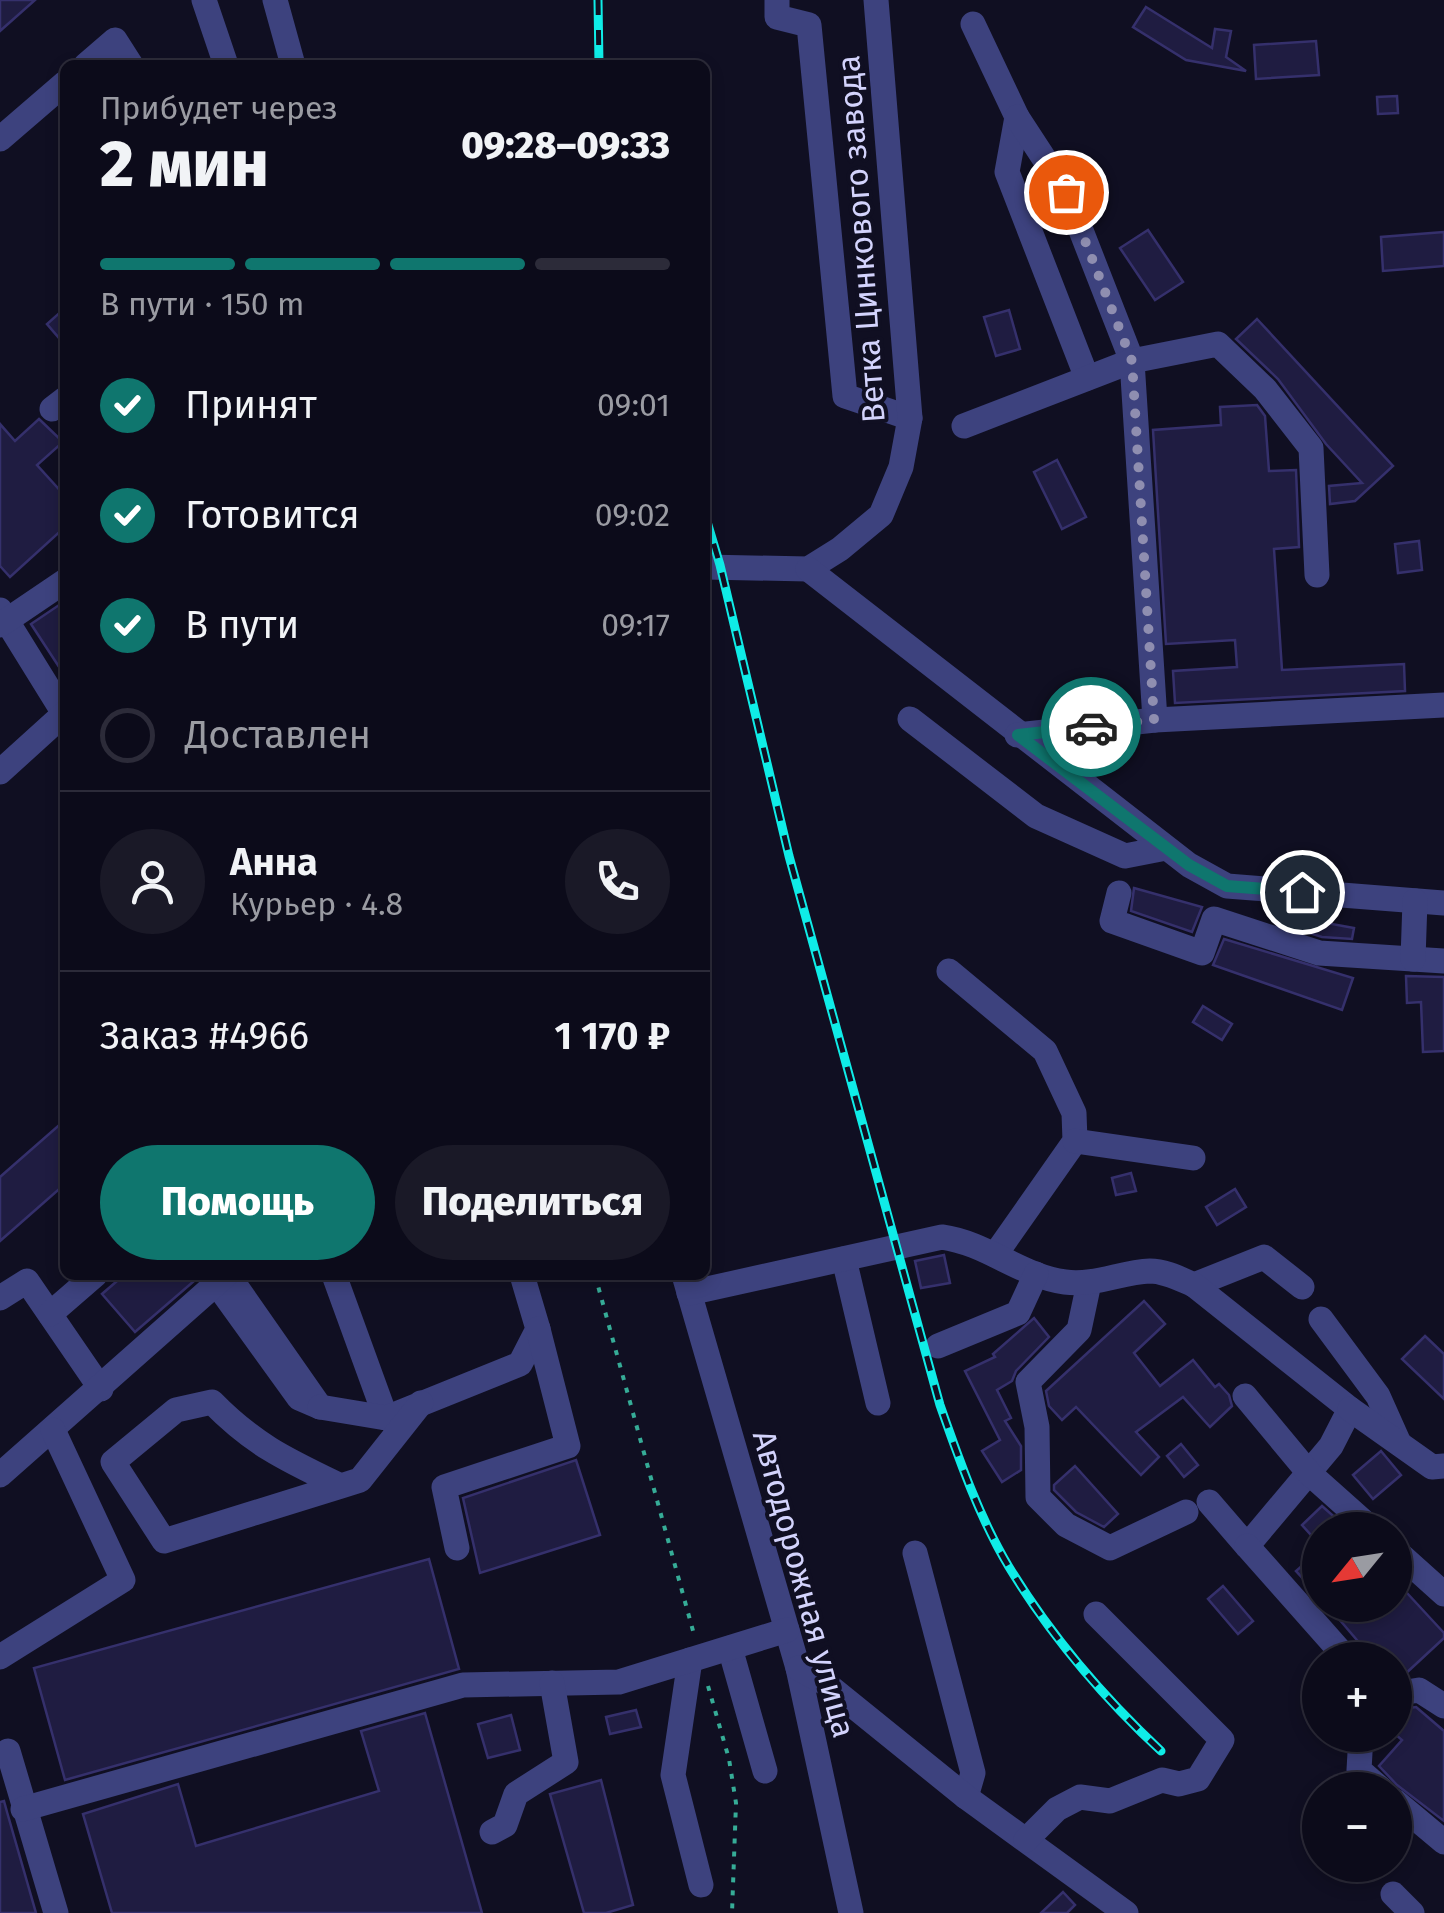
<!DOCTYPE html>
<html lang="ru">
<head>
<meta charset="utf-8">
<style>
	:root { --surface:#0c0b1a; --page:#1a1927; --text:#f1f3f6; --muted:#9a9ba2; --line:#2c2b39; --accent:#0f766e }
	body { margin:0; font-family:"Fira Sans",sans-serif; background:var(--page); color:var(--text); height:100vh; display:flex; flex-direction:column; font-size:38px; white-space:nowrap }
	* { box-sizing:border-box; margin:0 }
	p { font-size:32px; color:var(--muted) }
	.icon { flex:none; width:55px; height:55px; fill:none; stroke:currentColor; stroke-width:2; stroke-linecap:round; stroke-linejoin:round }
	.map { position:relative; flex:1; overflow:hidden }
	.panel { position:absolute; left:60px; top:60px; width:650px; height:1220px; display:flex; flex-direction:column; background:var(--surface); border-radius:15px; box-shadow:0 5px 15px #0003,0 0 0 2px var(--line) }
	.panel>* { flex:none }
	.needle { width:65px; rotate:240deg }
	.tools { position:absolute; left:1302px; top:1512px; display:grid; gap:20px }
	.tools a { display:grid; place-items:center; width:110px; height:110px; border-radius:50%; background:var(--surface); box-shadow:0 5px 15px #0003,0 0 0 2px var(--line); font-size:50px }
	.pin { position:absolute; display:grid; place-items:center; width:85px; height:85px; color:#fff; margin:-42px; border:5px solid #fff; border-radius:50%; box-shadow:0 2px 10px #0007 }
	.courier { position:absolute; display:grid; place-items:center; width:100px; height:100px; margin:-50px; border:8px solid #0f766e; border-radius:50%; background:#fff; color:#222; box-shadow:0 2px 12px #0007 }
	.head em { font-style:normal; font-weight:800 }
	.head div { display:flex; flex-direction:column-reverse }
	.head { display:flex; align-items:center; justify-content:space-between; height:170px; padding:0 40px }
	h1 { font-size:65px; font-weight:800; line-height:75px }
	.bar { display:grid; grid-template-columns:repeat(4,1fr); gap:15px 10px; align-content:center; height:120px; padding:0 40px }
	.bar i { height:12px; border-radius:8px; background:var(--line) }
	.bar .current { background:var(--accent) }
	.bar p { grid-column:span 4 }
	.line { display:flex; align-items:center; gap:25px; padding:0 40px; border-top:2px solid var(--line) }
	.line div { flex:1 }
	.round { display:grid; place-items:center; flex:none; width:105px; height:105px; border-radius:52px; background:var(--page) }
	ol { padding:0 40px; list-style:none }
	li { display:flex; align-items:center; gap:30px; height:110px }
	li p { margin-inline-start:auto }
	li .icon { padding:10px; border-radius:50%; background:var(--accent); color:#fff; stroke-width:4 }
	li:last-child { color:var(--muted) }
	li i { width:55px; height:55px; border:5px solid var(--line); border-radius:50% }
	.cta { display:flex; gap:20px; margin-top:auto; padding:20px 40px }
	.cta a { flex:1; height:115px; border-radius:60px; background:var(--accent); color:#fff; font-size:40px; font-weight:800; line-height:115px; text-align:center }
	.cta a+a { background:var(--page); color:var(--text) }
	.map>svg:first-child { display:block }
</style>
</head>
<body>
<div class="map">
<svg width="1444" height="1913" viewBox="0 0 1444 1913">
	<rect width="100%" height="100%" fill="#100f22"/>
	<!-- building -->
	<g fill="#1f1c41" stroke="#35306c" stroke-width="2.5">
		<polygon points="0,0 35,0 0,31"/>
		<polygon points="1146,7 1212,48 1215,29 1231,31 1226,57 1246,71 1186,60 1133,27"/>
		<polygon points="1316,41 1319,75 1256,79 1254,45"/>
		<polygon points="1397,96 1398,113 1378,114 1377,97"/>
		<polygon points="1148,230 1183,282 1155,300 1120,248"/>
		<polygon points="1444,232 1444,266 1383,271 1381,237"/>
		<polygon points="65,308 65,345 47,324"/>
		<polygon points="1009,310 1020,349 996,356 984,317"/>
		<polygon points="1257,319 1393,466 1355,501 1330,504 1329,486 1362,483 1326,444 1278,379 1236,339"/>
		<polygon points="1257,405 1265,416 1269,471 1296,470 1299,547 1274,549 1282,670 1404,664 1405,691 1175,703 1173,671 1237,667 1235,640 1166,644 1153,430 1221,425 1220,407"/>
		<polygon points="39,419 63,442 37,465 65,496 65,527 10,577 0,566 0,424 15,441"/>
		<polygon points="1057,460 1086,517 1062,529 1034,472"/>
		<polygon points="1419,541 1422,570 1398,573 1395,544"/>
		<polygon points="65,601 65,676 31,624"/>
		<polygon points="1134,888 1202,907 1192,932 1131,911"/>
		<polygon points="1277,914 1354,928 1352,939 1322,937 1275,922"/>
		<polygon points="1224,939 1353,978 1342,1010 1213,965"/>
		<polygon points="1406,976 1444,977 1444,1051 1423,1052 1421,1002 1407,1003"/>
		<polygon points="1203,1006 1232,1024 1222,1040 1193,1022"/>
		<polygon points="65,1120 65,1184 0,1241 0,1177"/>
		<polygon points="1131,1173 1136,1191 1116,1195 1112,1178"/>
		<polygon points="1235,1189 1246,1207 1217,1225 1206,1207"/>
		<polygon points="944,1255 950,1283 921,1288 915,1261"/>
		<polygon points="124,1275 201,1275 135,1332 102,1294"/>
		<polygon points="1144,1301 1165,1324 1134,1353 1160,1386 1193,1360 1215,1387 1219,1384 1229,1395 1232,1406 1210,1427 1183,1397 1136,1432 1159,1457 1141,1475 1076,1407 1062,1420 1049,1406 1046,1391"/>
		<polygon points="1034,1318 1049,1337 1016,1371 1012,1381 997,1390 1011,1418 1005,1421 1021,1446 1021,1470 1002,1482 982,1451 1000,1440 965,1371 995,1357 993,1354"/>
		<polygon points="1425,1336 1444,1354 1444,1399 1402,1359"/>
		<polygon points="1181,1444 1198,1465 1184,1477 1167,1456"/>
		<polygon points="1381,1451 1401,1475 1373,1499 1353,1475"/>
		<polygon points="576,1460 600,1535 480,1573 463,1498"/>
		<polygon points="1075,1466 1118,1514 1104,1527 1076,1512 1054,1490 1054,1485"/>
		<polygon points="1322,1506 1349,1530 1320,1530 1320,1545 1302,1525"/>
		<polygon points="1320,1550 1320,1597 1296,1571"/>
		<polygon points="429,1559 459,1669 65,1780 34,1668"/>
		<polygon points="1395,1580 1444,1633 1444,1638 1403,1676 1395,1678 1395,1660 1374,1660 1327,1605 1395,1605"/>
		<polygon points="1223,1586 1253,1621 1238,1634 1208,1599"/>
		<polygon points="1416,1707 1444,1731 1444,1821 1397,1785 1379,1766 1402,1740 1395,1734 1395,1723 1408,1708"/>
		<polygon points="636,1710 641,1727 610,1734 606,1717"/>
		<polygon points="425,1713 482,1913 112,1913 83,1814 178,1784 196,1846 379,1791 361,1731"/>
		<polygon points="511,1715 520,1750 488,1758 478,1724"/>
		<polygon points="601,1780 633,1905 606,1913 584,1913 550,1794"/>
		<polygon points="4,1801 7,1812 36,1913 0,1913 0,1802"/>
		<polygon points="1063,1892 1075,1905 1067,1913 1041,1913"/>
	</g>
	<g fill="none" stroke-linecap="round" stroke-linejoin="round">
		<!-- path -->
		<g stroke="#36ac97" stroke-width="4" stroke-dasharray="5 8" stroke-linecap="butt">
			<polyline points="595,1275 695,1638"/>
			<polyline points="708,1686 729,1759 736,1803 732,1913"/>
		</g>
		<!-- minor -->
		<g stroke="#3d427e" stroke-width="25">
			<polyline points="204,0 226,65"/>
			<polyline points="275,0 293,65"/>
			<polyline points="777,0 777,17 809,25 845,396 910,418"/>
			<polyline points="973,24 1017,117 1007,172 1087,378"/>
			<polyline points="86,65 115,40 131,65"/>
			<polyline points="1017,117 1066,192 1132,361 1155,720"/>
			<polyline points="0,139 65,83"/>
			<polyline points="52,409 65,399"/>
			<polyline points="964,426 1132,361 1218,344 1265,389 1311,448 1317,575"/>
			<polyline points="705,567 808,569 840,549 881,515 901,467 910,418 876,0"/>
			<polyline points="808,569 1189,865 1227,886 1444,903"/>
			<polyline points="0,610 65,715"/>
			<polyline points="0,625 65,581"/>
			<polyline points="910,719 1036,816 1125,856 1166,848"/>
			<polyline points="1017,735 1155,720 1444,705"/>
			<polyline points="0,772 65,713"/>
			<polyline points="1119,893 1112,921 1202,953 1214,919 1319,953 1444,961"/>
			<polyline points="1413,959 1415,901"/>
			<polyline points="949,971 1045,1051 1074,1113 1075,1141 995,1255"/>
			<polyline points="1075,1141 1193,1158"/>
			<polyline points="844,1259 878,1403"/>
			<polyline points="334,1275 386,1418"/>
			<polyline points="684,1275 798,1668 851,1913"/>
			<polyline points="216,1283 299,1398 320,1407 228,1275"/>
			<polyline points="1089,1283 1079,1330 1028,1382 1037,1427 1038,1497 1066,1525 1110,1548 1186,1512"/>
			<polyline points="1194,1285 1264,1257 1302,1287"/>
			<path d="M 689,1293 L 942,1237 C 986,1243 1021,1276 1065,1282 C 1095,1286 1121,1272 1150,1271 C 1165,1271 1180,1279 1194,1285 L 1350,1409 L 1331,1446 L 1247,1546 L 1209,1502"/>
			<polyline points="0,1298 27,1281 101,1389"/>
			<polyline points="50,1314 95,1275"/>
			<polyline points="1321,1319 1378,1396 1399,1443"/>
			<polyline points="938,1346 1018,1313 1036,1274"/>
			<polyline points="1245,1396 1309,1473 1373,1530"/>
			<polyline points="320,1407 386,1418 520,1364 538,1329 522,1275"/>
			<polyline points="1350,1409 1432,1467 1444,1466"/>
			<polyline points="0,1475 226,1275"/>
			<path d="M 341,1486 C 287,1460 254,1445 212,1402 L 176,1410 L 113,1462 L 164,1541 L 341,1486 L 360,1480 L 421,1403"/>
			<polyline points="1247,1546 1348,1660"/>
			<polyline points="457,1548 444,1487 568,1446 538,1329"/>
			<polyline points="1395,1550 1444,1594"/>
			<polyline points="915,1553 973,1773 966,1797"/>
			<polyline points="730,1648 765,1771"/>
			<polyline points="0,1657 123,1580 53,1430"/>
			<polyline points="690,1660 673,1775 701,1885"/>
			<polyline points="798,1668 825,1683 966,1797 1126,1913"/>
			<polyline points="1395,1694 1419,1690 1444,1706"/>
			<polyline points="1361,1735 1359,1770 1382,1790"/>
			<polyline points="8,1751 56,1913"/>
			<polyline points="1395,1801 1444,1842"/>
			<polyline points="23,1809 463,1685 619,1682 787,1630"/>
			<polyline points="492,1832 505,1825 516,1794 566,1762 552,1683"/>
			<polyline points="1026,1840 1057,1809 1080,1797 1110,1801 1162,1780 1179,1784 1198,1779 1222,1740 1096,1614"/>
			<polyline points="1393,1894 1412,1913"/>
		</g>
		<defs>
			<g id="rail">
				<polyline points="598,0 599,65"/>
				<path d="M 705,515 L 720,565 L 789,856 L 940,1405 C 959,1459 979,1517 1009,1567 C 1051,1636 1102,1696 1161,1751"/>
			</g>
		</defs>
		<!-- rail casing -->
		<use href="#rail" stroke="#0fece7" stroke-width="9"/>
		<!-- rail -->
		<use href="#rail" stroke="#100f22" stroke-width="5" stroke-dasharray="15" stroke-linecap="butt"/>
	</g>
	<g fill="none" stroke-linecap="round" stroke-linejoin="round">
		<!-- done -->
		<polyline stroke="#8f8eb0" stroke-width="10" stroke-dasharray="0 18" points="1066,192 1132,361 1154,720 1091,727"/>
		<!-- route -->
		<polyline stroke="#0f766e" stroke-width="12" points="1091,727 1018,735 1189,865 1227,886 1302,892"/>
	</g>
	<g text-anchor="middle" dominant-baseline="central" stroke-width="8" stroke-linejoin="round" paint-order="stroke">
		<!-- street labels -->
		<g font-size="32" fill="#d3d3fc" stroke="#100f22">
			<text transform="translate(861 239) rotate(-94)">Ветка Цинкового завода</text>
			<text transform="translate(804 1584) rotate(75)">Автодорожная улица</text>
		</g>
	</g>
</svg>
<div class="tools">
<a><svg class="needle" viewBox="-14 -14 28 28"><path d="M0-13l5 13h-10z" fill="#e53935"/><path d="M0 13l5-13h-10z" fill="#9a9ba2"/></svg></a>
<a>+</a>
<a>−</a>
</div>
<div class="pin" style="left:1066px;top:192px;background:#ea580c"><svg class="icon" aria-label="bag" viewBox="0 0 24 24"><path d="M5 8h14l-1 12H6zM9 8a3 3 0 0 1 6 0"/></svg></div>
<div class="pin" style="left:1302px;top:892px;background:#1f2937"><svg class="icon" aria-label="home" viewBox="0 0 24 24"><path d="M3 11l9-7 9 7M6 9v11h12V9"/></svg></div>
<div class="courier" style="left:1091px;top:727px"><svg class="icon" aria-label="car" viewBox="0 0 24 24"><path d="M5 17H2v-5l4-1 3-4h7l3 4 3 1v5h-3M9 17h6M6 11h13"/><circle cx="7" cy="17" r="2"/><circle cx="17" cy="17" r="2"/></svg></div>
<section class="panel">
<div class="head"><div><h1>2 мин</h1><p>Прибудет через</p></div><em>09:28–09:33</em></div>
<div class="bar"><i class="current"></i><i class="current"></i><i class="current"></i><i></i><p>В пути · 150 m</p></div>
<ol>
<li><svg class="icon" aria-label="check" viewBox="0 0 24 24"><path d="M5 12l5 5 9-10"/></svg>Принят<p>09:01</p></li>
<li><svg class="icon" aria-label="check" viewBox="0 0 24 24"><path d="M5 12l5 5 9-10"/></svg>Готовится<p>09:02</p></li>
<li><svg class="icon" aria-label="check" viewBox="0 0 24 24"><path d="M5 12l5 5 9-10"/></svg>В пути<p>09:17</p></li>
<li><i></i>Доставлен</li>
</ol>
<div class="line" style="height:180px"><a class="round"><svg class="icon" aria-label="person" viewBox="0 0 24 24"><circle cx="12" cy="8" r="4"/><path d="M4 21q1-7 8-7t8 7"/></svg></a><div><b>Анна</b><p>Курьер · 4.8</p></div><a class="round"><svg class="icon" aria-label="phone" viewBox="0 0 24 24"><path d="M5 4h4l2 5-3 2q2 4 5 5l2-3 5 2v4C11 20 4 13 5 4z"/></svg></a></div>
<div class="line" style="height:130px"><div>Заказ #4966</div><b>1 170 ₽</b></div>
<div class="cta"><a>Помощь</a><a>Поделиться</a></div>
</section>
</div>
</body>
</html>
